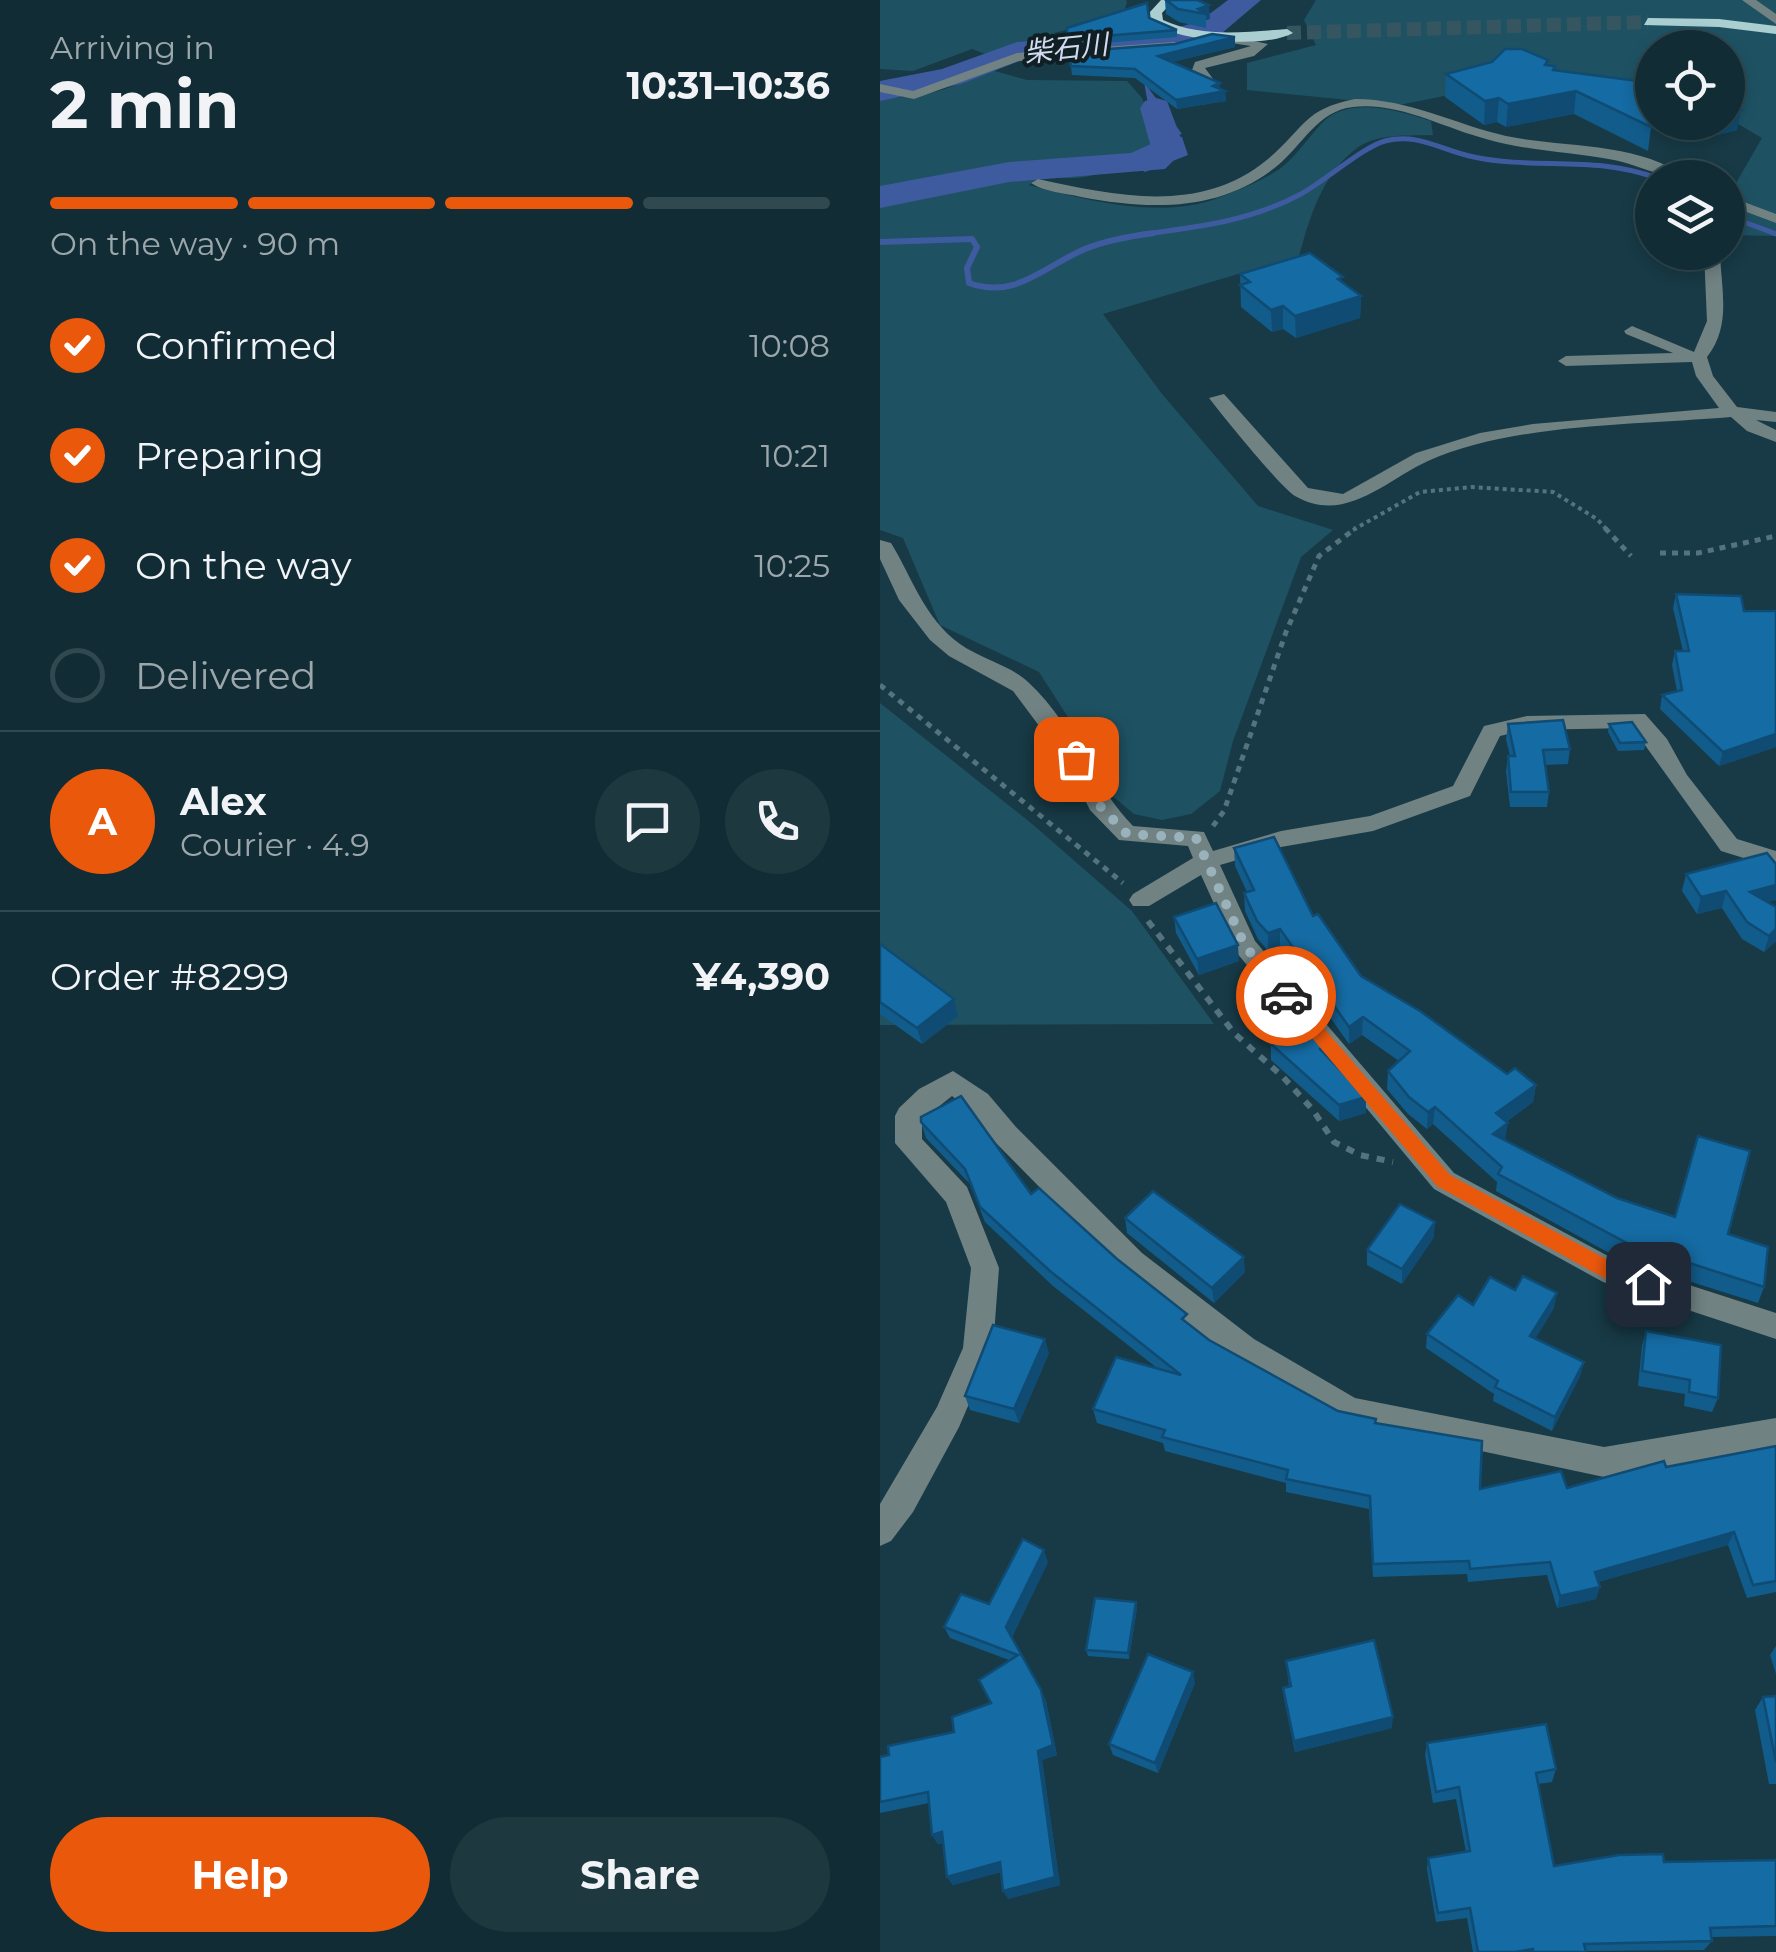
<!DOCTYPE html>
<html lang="en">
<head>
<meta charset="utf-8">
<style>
	:root { --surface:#112c34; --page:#1e3840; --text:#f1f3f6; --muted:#9ca7ac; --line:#30484f; --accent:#ea580c }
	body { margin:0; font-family:Montserrat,"Noto Sans JP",sans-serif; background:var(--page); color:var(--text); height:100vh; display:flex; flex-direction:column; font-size:38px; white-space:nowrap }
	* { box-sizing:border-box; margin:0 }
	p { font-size:32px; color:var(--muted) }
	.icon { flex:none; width:55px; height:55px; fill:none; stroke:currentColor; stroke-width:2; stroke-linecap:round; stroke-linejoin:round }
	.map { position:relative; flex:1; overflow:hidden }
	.panel { display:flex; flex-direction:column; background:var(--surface); width:880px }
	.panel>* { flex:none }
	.controls { position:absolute; left:755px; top:30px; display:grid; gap:20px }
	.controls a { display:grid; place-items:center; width:110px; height:110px; border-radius:50%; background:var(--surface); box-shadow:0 5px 15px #0003,0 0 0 2px var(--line); font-size:50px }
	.pin { position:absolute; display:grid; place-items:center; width:85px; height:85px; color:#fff; margin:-42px; border-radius:20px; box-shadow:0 5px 15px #0006 }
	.courier { position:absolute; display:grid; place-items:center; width:100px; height:100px; margin:-50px; border:8px solid #ea580c; border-radius:50%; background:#fff; color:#222; box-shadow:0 2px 12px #0007 }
	.head em { font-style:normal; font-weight:700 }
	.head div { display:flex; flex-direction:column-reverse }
	.head { display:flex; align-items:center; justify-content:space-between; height:170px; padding:0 50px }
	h1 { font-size:65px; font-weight:700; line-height:75px }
	.bar { display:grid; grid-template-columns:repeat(4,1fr); gap:15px 10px; align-content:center; height:120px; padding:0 50px }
	.bar i { height:12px; border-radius:8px; background:var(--line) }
	.bar .current { background:var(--accent) }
	.bar p { grid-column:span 4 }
	.line { display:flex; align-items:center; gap:25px; padding:0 50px; border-top:2px solid var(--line) }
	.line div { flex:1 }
	.round { display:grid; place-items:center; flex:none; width:105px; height:105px; border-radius:52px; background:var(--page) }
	ol { padding:0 50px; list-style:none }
	li { display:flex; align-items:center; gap:30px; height:110px }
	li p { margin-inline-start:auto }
	li .icon { padding:10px; border-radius:50%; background:var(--accent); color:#fff; stroke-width:4 }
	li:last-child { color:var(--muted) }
	li i { width:55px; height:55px; border:5px solid var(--line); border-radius:50% }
	.action { display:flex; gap:20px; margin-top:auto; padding:20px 50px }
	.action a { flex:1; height:115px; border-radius:60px; background:var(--accent); color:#fff; font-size:40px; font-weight:700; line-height:115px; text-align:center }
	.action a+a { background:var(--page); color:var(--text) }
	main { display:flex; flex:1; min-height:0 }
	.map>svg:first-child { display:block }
</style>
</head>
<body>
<main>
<section class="panel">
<div class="head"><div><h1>2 min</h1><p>Arriving in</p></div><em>10:31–10:36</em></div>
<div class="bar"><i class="current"></i><i class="current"></i><i class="current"></i><i></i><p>On the way · 90 m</p></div>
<ol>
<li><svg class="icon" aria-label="check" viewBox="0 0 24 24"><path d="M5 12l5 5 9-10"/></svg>Confirmed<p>10:08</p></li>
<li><svg class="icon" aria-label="check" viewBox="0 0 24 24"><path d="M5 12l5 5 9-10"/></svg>Preparing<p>10:21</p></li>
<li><svg class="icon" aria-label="check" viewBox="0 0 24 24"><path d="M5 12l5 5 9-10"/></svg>On the way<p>10:25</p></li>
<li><i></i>Delivered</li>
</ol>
<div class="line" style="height:180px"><b class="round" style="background:var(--accent);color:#fff">A</b><div><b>Alex</b><p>Courier · 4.9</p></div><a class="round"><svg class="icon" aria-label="chat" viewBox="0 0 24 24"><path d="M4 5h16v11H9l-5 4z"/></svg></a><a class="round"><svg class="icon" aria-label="phone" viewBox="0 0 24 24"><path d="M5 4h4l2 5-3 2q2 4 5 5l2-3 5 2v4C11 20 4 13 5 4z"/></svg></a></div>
<div class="line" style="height:130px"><div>Order #8299</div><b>¥4,390</b></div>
<div class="action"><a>Help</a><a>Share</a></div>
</section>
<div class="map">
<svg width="896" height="1952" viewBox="0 0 896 1952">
	<rect width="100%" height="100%" fill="#173a46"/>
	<!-- green -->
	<g fill="#1e5263">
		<polygon points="0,0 246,0 247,3 242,16 174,33 173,43 105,54 92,49 33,71 0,69"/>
		<polygon points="436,0 896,0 896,236 848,235 848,197 882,138 848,118 848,48 772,48 772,103 574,94 519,105 367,90 367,63 436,45 424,20"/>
		<path d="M 111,70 L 147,80 L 247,81 L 262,98 L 283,145 C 245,167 205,186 161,175 L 149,185 C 205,200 281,220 338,198 C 357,191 384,180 401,168 C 416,156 429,137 442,123 C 469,95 519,111 551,121 L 553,135 C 530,136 497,133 477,148 C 442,174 430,217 419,256 L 223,314 L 282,394 L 378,506 L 453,530 L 421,557 L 353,741 L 340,791 L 311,814 L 282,820 L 254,814 L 230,794 L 213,756 L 159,672 L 60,625 L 23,538 L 0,530 L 0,97 C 42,100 73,88 111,70 Z"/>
		<polygon points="0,703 151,823 252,911 334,1024 0,1025"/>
	</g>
	<!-- water -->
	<polygon fill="#3e5ba0" points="264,82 302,134 293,136 302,137 308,155 265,172 242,157 282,139 274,137"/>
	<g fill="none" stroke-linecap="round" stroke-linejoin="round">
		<!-- stream-far1 -->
		<g stroke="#3e5ba0" stroke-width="5">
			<polyline points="848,216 896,234"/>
			<path d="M 258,235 C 315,227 369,222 421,194 C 445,181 483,147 505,141 C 537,132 563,151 594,157 C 655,170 716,155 776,178"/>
		</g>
		<!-- stream -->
		<path stroke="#3e5ba0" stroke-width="6" d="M 0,242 L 92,239 L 97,247 L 87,268 L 89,283 C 136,300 164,266 205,249 C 227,240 251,236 274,233"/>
		<!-- river -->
		<g fill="#3e5ba0" fill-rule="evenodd">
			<polygon points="348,0 381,0 342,33 302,45 142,60 81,84 0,101 0,81 62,69 137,42 289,30 320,21"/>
			<polygon points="276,98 287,101 305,149 285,169 129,182 0,208 0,186 129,162 264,152 271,147 260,108 265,101"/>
		</g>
		<!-- major-tunnel -->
		<polyline stroke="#355661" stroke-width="14" stroke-dasharray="14 6" stroke-linecap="butt" points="407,33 768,22"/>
		<!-- path-far2 -->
		<polyline stroke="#55737e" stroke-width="4" stroke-dasharray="4 4" stroke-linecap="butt" points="473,530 540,492 592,487 673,492 717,519 727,530"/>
		<!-- path-far1 -->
		<g stroke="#55737e" stroke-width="5" stroke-dasharray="6 6" stroke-linecap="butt">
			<polyline points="725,528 751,556"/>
			<polyline points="780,553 818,553 896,536"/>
			<polyline points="0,685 243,883"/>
			<polyline points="333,826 344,811 406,632 439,556 476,528"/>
		</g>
		<!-- path -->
		<polyline stroke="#55737e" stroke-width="6" stroke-dasharray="8 8" stroke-linecap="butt" points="268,921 354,1033 403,1077 433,1110 454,1142 480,1155 513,1162"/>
		<!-- minor -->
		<g fill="#718283" fill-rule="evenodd">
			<polygon points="862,0 876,0 896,14 896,24"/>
			<polygon points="341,34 388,44 374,56 325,68 336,83 324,86 312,70 315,62 371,46 337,41 337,35"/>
			<polygon points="294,42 298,43 298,49 139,61 34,99 0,92 0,84 33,91 137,53"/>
			<path d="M 475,99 C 529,99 574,124 626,136 C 683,148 758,141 807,178 C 781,178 759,165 734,160 C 691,152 648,151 606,139 C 563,128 520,102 473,107 C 437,111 423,145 397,166 C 340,212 270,210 201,197 C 185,193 164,192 151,183 L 158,179 C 236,196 321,215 388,159 C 424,129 423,109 475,99 Z"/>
			<polygon points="848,196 896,214 896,223 848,205"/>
			<path d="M 824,252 L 840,252 C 841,290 852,325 827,357 L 833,376 L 857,407 L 896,412 L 896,422 L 876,420 L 896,430 L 896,442 L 867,431 L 851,417 C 758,425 633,423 548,461 C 506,480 465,525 415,496 C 401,488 342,415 329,398 L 344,394 L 428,488 L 463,494 L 536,453 L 600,433 L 653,424 L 839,408 L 816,376 L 812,362 L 686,366 L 678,361 L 686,356 L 793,353 L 746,334 L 744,331 L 752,326 L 814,352 L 827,321 Z"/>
			<path d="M 0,540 L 11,543 C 33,579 44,618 80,644 C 101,659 130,665 148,682 C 193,723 212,784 253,826 L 324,832 L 333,851 L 401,831 L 490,816 L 573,786 L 604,726 L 647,716 L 765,714 L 787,739 L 807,775 L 857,839 L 896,851 L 896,868 L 841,851 L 752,727 C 708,731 663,726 620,736 L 590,796 L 493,831 L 401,847 L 340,865 L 375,941 L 574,1173 L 741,1263 L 896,1313 L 896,1339 L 723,1282 L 554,1189 L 356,952 L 321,875 L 269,906 L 253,906 L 249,900 L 253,894 L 313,858 L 308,846 L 239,840 L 210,810 L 186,762 L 133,691 L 69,656 L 50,640 L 19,600 L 0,559 Z"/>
			<polygon points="73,1071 108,1094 136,1127 262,1253 374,1339 475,1398 724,1447 896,1418 896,1448 724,1477 459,1421 352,1359 242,1271 116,1143 90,1110 72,1096 42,1120 42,1139 87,1187 119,1268 113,1348 79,1427 33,1512 11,1541 0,1546 0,1504 57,1407 83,1348 91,1268 66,1202 15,1143 15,1116 19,1108 39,1089"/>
		</g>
		<!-- major -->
		<g fill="#abcfd1" fill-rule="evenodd">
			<path d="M 281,0 L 294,0 L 282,13 L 283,20 C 322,38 365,32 407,29 L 413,33 C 385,49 297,42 271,22 L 270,12 Z"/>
			<polygon points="768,18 839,19 896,26 896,34 839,27 764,25"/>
		</g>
	</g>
	<!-- wall -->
	<g fill="#125c8c">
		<polygon points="317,0 330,19 326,20 326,28 299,22 286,14 285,1"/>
		<polygon points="269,18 297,30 297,37 188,46 187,28"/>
		<polygon points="355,47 292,62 340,83 340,89 345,91 346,101 297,109 255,78 192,75 189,52"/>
		<polygon points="668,60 667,65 675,66 675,70 762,98 763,91 772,91 772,119 768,116 771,127 768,151 694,114 626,127 617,122 604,125 565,97 566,74"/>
		<polygon points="779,122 848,122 857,130 810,142"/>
		<polygon points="360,274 463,283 481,296 480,318 416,338 403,329 392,332 361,307"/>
		<polygon points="796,594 864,611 896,611 896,747 839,766 780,709 782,695 797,691 792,665 795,651 803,651 793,608"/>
		<polygon points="628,724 690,749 688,764 665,765 669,792 667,807 630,807 626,771 628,756 630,756 626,739"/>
		<polygon points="729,724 766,742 764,750 738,751 728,732"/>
		<polygon points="354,848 433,916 481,976 627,1074 656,1085 653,1102 626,1122 625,1140 737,1198 848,1234 884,1287 878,1303 742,1260 616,1191 617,1182 553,1124 547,1129 528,1114 507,1089 508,1071 519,1061 482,1035 469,1044 400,947 388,951 378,939 365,911 364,893 367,892 355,866"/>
		<polygon points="896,864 896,900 887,902 896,907 896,941 884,952 862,939 842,908 817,914 802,891 806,874"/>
		<polygon points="294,917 359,961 319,975 296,933"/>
		<polygon points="0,944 74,999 78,1016 42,1044 0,1014"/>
		<polygon points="391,1044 443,1046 443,1053 486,1097 486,1113 459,1121 391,1060"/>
		<polygon points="41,1122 151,1194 308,1324 329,1340 458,1411 496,1423 600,1489 687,1488 896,1446 896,1592 867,1598 848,1545 718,1582 716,1599 677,1608 667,1575 588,1582 587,1574 493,1577 489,1509 406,1492 406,1483 285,1451 283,1443 217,1423 213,1409 277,1368 173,1286 105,1222 90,1184 46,1138"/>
		<polygon points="245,1218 365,1272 334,1303 247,1233"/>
		<polygon points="554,1237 522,1284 487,1265 487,1250"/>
		<polygon points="593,1305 674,1308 655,1339 704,1362 700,1376 672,1431 613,1401 614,1394 546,1348 547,1334"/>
		<polygon points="766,1331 838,1398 832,1412 804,1406 805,1394 758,1386 762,1346"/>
		<polygon points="169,1353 139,1423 90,1410 85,1396"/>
		<polygon points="168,1562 132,1637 166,1701 177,1755 162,1760 180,1885 128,1899 121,1872 73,1885 67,1877 63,1843 58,1844 52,1835 49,1803 0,1813 0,1757 74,1732 111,1703 129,1660 70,1638 64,1627 109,1604"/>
		<polygon points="256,1602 257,1608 249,1659 208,1656 206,1650"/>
		<polygon points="896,1646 896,1674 890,1655"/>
		<polygon points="406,1661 512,1728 415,1752 404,1699 403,1688 409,1686"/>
		<polygon points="315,1683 278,1773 233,1755 229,1744"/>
		<polygon points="896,1696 896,1784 889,1784 875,1710 883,1697"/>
		<polygon points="547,1743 676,1769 672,1782 658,1784 674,1866 896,1860 896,1936 832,1937 832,1941 824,1950 593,1952 587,1918 556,1922 547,1869 548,1858 586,1852 576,1799 553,1803 545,1755"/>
	</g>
	<!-- shaded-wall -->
	<g fill="#0f4b72">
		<polygon points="329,5 330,19 326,20 326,14 318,9"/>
		<polygon points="355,37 355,47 279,65 278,56"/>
		<polygon points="340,83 340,92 345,91 346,101 297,109 296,100"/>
		<polygon points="696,91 694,114 626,127 628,104"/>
		<polygon points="619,98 617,122 604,125 605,101"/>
		<polygon points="861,110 857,130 810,142 814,122 848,122 848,113"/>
		<polygon points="481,296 480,318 416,338 415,316"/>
		<polygon points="403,306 403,329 392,332 391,310"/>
		<polygon points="896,734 896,747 839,766 843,752"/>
		<polygon points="896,885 896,900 866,909 870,892"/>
		<polygon points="846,891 842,908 817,914 821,897"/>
		<polygon points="400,929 400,947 388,951 388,933"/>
		<polygon points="896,929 896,941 884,952 889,936"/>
		<polygon points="358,945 359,961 319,975 317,959"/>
		<polygon points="74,999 78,1016 42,1044 37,1028"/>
		<polygon points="483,1017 482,1035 469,1044 469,1027"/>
		<polygon points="656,1085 653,1102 614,1130 616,1113"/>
		<polygon points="486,1097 486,1113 459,1121 459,1105"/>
		<polygon points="555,1107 553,1124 547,1129 548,1112"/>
		<polygon points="628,1123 625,1140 613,1134"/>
		<polygon points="555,1222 554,1237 522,1284 522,1269"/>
		<polygon points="364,1257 365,1272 334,1303 332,1288"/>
		<polygon points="677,1293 674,1308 648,1351 650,1336"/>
		<polygon points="165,1339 169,1353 139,1423 134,1409"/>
		<polygon points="704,1362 700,1376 672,1431 675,1417"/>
		<polygon points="854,1532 848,1545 711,1584 715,1572"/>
		<polygon points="164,1550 168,1562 131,1638 126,1627"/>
		<polygon points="720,1587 716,1599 677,1608 680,1596"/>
		<polygon points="256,1602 257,1608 249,1659 248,1653"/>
		<polygon points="313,1672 315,1683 278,1773 275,1763"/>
		<polygon points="161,1690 166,1701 177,1755 162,1760 180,1885 128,1899 123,1891 158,1751"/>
		<polygon points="513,1717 512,1728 415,1752 414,1741"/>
		<polygon points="62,1832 68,1841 58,1844 52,1835"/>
		<polygon points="120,1862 125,1871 73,1885 67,1877"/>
	</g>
	<!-- building -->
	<g fill="#156ba3" stroke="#0f4b72" stroke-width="2.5">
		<polygon points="286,0 317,0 329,5 318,9 326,14 298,9"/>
		<polygon points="267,3 269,18 297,30 187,39 187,28"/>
		<polygon points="332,34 355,37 278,56 340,83 333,86 345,91 296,100 255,69 191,66 189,52 295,44"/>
		<polygon points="625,49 642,49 668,60 665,65 675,66 673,70 758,81 771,127 696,91 628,104 619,98 605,101 566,74 612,62"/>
		<polygon points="848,105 861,110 848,113"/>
		<polygon points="430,253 463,277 458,279 481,296 415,316 403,306 391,310 360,285 370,282 360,274"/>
		<polygon points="796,594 861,596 864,611 896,611 896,734 843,752 782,695 802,690 795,651 809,651"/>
		<polygon points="683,720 690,749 663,750 669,792 631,792 628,756 635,756 628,724"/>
		<polygon points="752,722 766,742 740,743 729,724"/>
		<polygon points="394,837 433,916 438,914 481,976 540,1011 627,1074 635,1068 656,1085 616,1113 628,1123 613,1134 737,1198 795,1217 818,1136 870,1151 848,1234 888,1247 884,1287 747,1243 618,1174 622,1167 555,1107 548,1112 529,1097 508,1071 530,1051 483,1017 469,1027 400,929 388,933 377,921 364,893 374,890 354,848"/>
		<polygon points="887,853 896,864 896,885 870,892 896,907 896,929 889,936 867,922 846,891 821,897 806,874"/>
		<polygon points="336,903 358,945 317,959 294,917"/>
		<polygon points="0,944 74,999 37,1028 0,1002"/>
		<polygon points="422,1023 443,1046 440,1049 486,1097 459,1105 391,1044"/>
		<polygon points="81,1096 151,1194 159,1188 237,1259 307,1314 302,1319 329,1340 458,1411 496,1419 495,1423 602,1441 600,1489 681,1471 687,1488 784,1461 786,1467 896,1446 896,1581 873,1585 854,1532 715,1572 720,1587 680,1596 670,1562 590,1569 589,1561 493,1564 490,1496 406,1479 408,1470 282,1437 285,1430 213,1409 236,1357 301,1375 170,1271 100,1207 85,1169 41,1122 41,1117"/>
		<polygon points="273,1191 364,1257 332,1288 245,1218"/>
		<polygon points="520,1204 555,1222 522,1269 487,1250"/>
		<polygon points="643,1276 677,1293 650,1336 704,1362 675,1417 615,1387 618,1381 547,1334 578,1295 593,1305 610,1277 635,1290"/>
		<polygon points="113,1325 165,1339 134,1409 85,1396"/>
		<polygon points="766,1331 841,1345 838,1398 809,1392 810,1380 762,1371"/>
		<polygon points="143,1539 164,1550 126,1627 161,1690 173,1745 158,1751 175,1877 123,1891 120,1862 67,1877 62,1832 52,1835 48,1792 0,1802 0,1757 9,1755 8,1746 74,1732 72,1717 111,1703 99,1680 138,1655 64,1627 81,1594 109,1604"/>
		<polygon points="215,1598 256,1602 248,1653 206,1650"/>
		<polygon points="494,1640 513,1717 414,1741 403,1688 411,1686 406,1661"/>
		<polygon points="268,1654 313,1672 275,1763 229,1744"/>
		<polygon points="896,1696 896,1762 883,1697"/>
		<polygon points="666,1724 676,1769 656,1773 674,1866 739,1855 783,1854 784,1862 896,1860 896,1926 830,1928 832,1941 704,1944 706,1952 653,1952 653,1949 635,1952 598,1952 590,1908 558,1913 548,1858 590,1851 579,1787 556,1792 547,1743"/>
	</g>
	<!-- route -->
	<polygon fill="#ea580c" points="406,989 412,991 570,1175 739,1266 775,1279 775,1290 768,1293 726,1279 557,1186 400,1000 398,996"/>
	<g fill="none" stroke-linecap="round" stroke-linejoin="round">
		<!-- done -->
		<polyline stroke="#9ab2bc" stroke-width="10" stroke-dasharray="0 18" points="196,759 218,804 247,834 316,838 365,946 406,996"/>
	</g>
	<g text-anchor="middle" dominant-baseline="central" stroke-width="8" stroke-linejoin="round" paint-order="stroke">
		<!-- far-water labels -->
		<g font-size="28" font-style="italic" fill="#d1daee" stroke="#101f24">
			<text transform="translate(186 48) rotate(-6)">柴石川</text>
		</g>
	</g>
</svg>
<div class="controls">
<a><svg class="icon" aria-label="locate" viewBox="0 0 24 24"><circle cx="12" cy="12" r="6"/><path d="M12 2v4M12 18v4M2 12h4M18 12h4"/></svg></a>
<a><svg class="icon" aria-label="layers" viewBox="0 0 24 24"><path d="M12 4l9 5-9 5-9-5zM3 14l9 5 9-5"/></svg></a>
</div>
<div class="pin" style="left:196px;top:759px;background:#ea580c"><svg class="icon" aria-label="bag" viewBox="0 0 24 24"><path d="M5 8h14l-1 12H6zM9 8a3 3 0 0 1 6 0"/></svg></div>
<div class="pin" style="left:768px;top:1284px;background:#1f2937"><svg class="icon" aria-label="home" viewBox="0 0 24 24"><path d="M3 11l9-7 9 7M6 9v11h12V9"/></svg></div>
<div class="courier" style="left:406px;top:996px"><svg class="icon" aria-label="car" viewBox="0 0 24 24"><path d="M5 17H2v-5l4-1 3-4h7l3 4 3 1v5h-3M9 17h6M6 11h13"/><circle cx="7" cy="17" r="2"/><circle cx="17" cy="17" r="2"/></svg></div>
</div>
</main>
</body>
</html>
